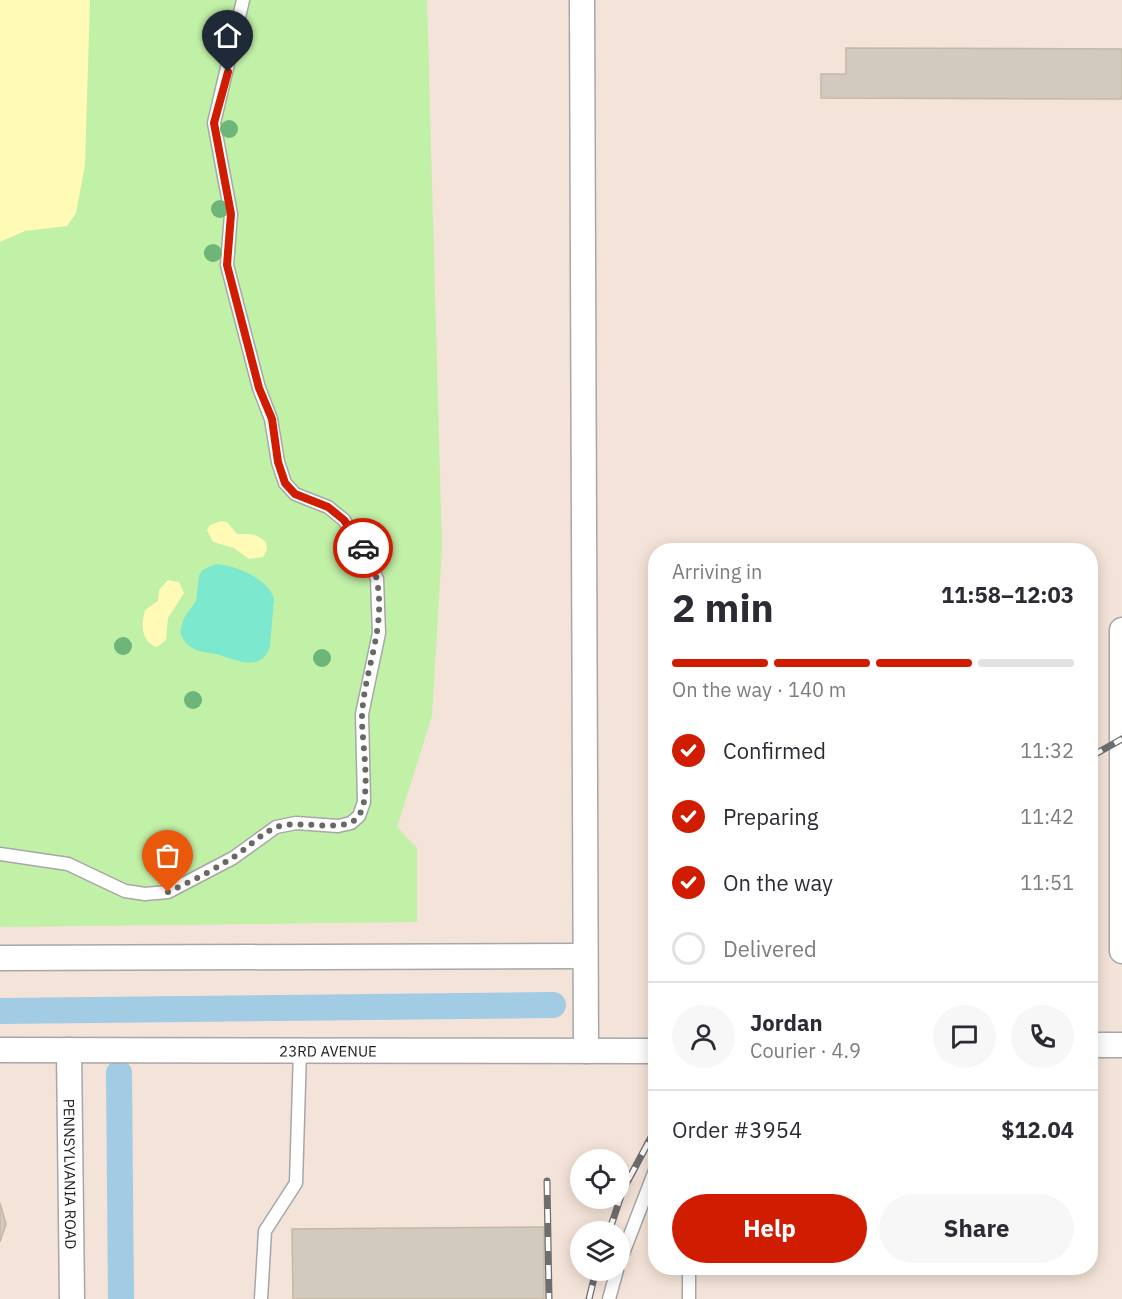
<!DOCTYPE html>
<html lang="en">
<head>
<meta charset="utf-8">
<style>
	:root { --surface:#fff; --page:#f7f7f7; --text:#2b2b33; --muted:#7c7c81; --line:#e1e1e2; --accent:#d01c00 }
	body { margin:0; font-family:"IBM Plex Sans",sans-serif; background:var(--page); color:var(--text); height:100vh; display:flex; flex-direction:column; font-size:22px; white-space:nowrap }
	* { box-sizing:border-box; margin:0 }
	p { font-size:20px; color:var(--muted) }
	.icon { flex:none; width:33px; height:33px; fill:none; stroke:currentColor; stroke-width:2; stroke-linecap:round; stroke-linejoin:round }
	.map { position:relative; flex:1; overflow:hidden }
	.drawer { position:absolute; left:648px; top:543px; width:450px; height:732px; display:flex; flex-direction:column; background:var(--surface); border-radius:24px; box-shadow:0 3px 15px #0003 }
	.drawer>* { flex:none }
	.buttons { position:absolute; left:570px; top:1149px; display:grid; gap:12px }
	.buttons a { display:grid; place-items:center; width:60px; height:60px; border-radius:50%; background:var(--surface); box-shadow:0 3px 15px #0003; font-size:30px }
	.pin { position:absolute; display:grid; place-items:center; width:51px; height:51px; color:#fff; margin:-62px -26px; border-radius:50% 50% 50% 0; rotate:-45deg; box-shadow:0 0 6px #0007 }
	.pin .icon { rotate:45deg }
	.courier { position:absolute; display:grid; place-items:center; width:60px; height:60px; margin:-30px; border:4px solid #d01c00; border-radius:50%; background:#fff; color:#222; box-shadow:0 2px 8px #0007 }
	.summary em { font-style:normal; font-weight:700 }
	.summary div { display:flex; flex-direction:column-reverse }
	.summary { display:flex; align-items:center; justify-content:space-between; height:102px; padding:0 24px }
	h1 { font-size:39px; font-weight:700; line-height:45px }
	.bar { display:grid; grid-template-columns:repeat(4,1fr); gap:9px 6px; align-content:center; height:72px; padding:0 24px }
	.bar i { height:8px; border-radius:4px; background:var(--line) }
	.bar .on { background:var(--accent) }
	.bar p { grid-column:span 4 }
	.line { display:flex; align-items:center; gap:15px; padding:0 24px; border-top:2px solid var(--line) }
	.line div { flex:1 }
	.round { display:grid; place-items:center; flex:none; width:63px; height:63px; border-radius:32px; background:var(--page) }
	ol { padding:0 24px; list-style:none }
	li { display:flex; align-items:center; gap:18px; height:66px }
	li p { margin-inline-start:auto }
	li .icon { padding:6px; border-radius:50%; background:var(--accent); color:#fff; stroke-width:4 }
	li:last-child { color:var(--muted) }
	li i { width:33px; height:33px; border:3px solid var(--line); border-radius:50% }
	.primary-button { display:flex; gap:12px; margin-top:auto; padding:12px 24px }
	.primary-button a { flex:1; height:69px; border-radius:36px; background:var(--accent); color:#fff; font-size:24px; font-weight:700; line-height:69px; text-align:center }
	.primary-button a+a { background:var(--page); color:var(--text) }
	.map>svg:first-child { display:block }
</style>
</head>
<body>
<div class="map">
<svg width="1122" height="1299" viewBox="0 0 1122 1299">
	<rect width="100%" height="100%" fill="#f2efe6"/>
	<!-- military -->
	<path fill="#f4e3d8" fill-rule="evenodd" d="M 0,0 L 1122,0 L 1122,1299 L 0,1299 ZM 656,550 L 1090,550 L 1090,1268 L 656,1268 ZM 580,1160 L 620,1160 L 620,1198 L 580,1198 ZM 580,1232 L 620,1232 L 620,1270 L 580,1270 Z"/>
	<!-- grass -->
	<polygon fill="#c1f0a7" points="0,0 427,0 442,548 432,716 397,827 417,848 417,922 0,927"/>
	<!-- sand -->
	<g fill="#fffab6">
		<polygon points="0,0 90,0 85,165 76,213 67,226 25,231 0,242"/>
		<path d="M 221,521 L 227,522 L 237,534 C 250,534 256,533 266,542 L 267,550 L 263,557 L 249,559 L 234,548 L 213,542 L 207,530 L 210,525 Z"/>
		<path d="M 168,580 L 179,582 L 184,593 L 168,618 L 166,640 L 157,647 C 141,642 141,625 145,610 L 158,601 L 159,590 Z"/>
	</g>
	<!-- pitch -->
	<path fill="#7ce8cd" d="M 216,564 C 235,565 269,579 274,599 L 270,647 C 261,672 238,661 220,655 C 210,652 196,653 188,645 C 184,642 182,636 180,632 L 184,618 L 196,601 L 199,576 L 202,570 Z"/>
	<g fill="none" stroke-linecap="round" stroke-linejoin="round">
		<!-- canal -->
		<g stroke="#a2cce3" stroke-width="26">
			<polyline points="0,1011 553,1005"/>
			<polyline points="119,1073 121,1299"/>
		</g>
	</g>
	<!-- building -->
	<g fill="#d2cabe" stroke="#c5b8a6" stroke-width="1.5">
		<polygon points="846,48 1122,49 1122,99 821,98 821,74 846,74"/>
		<polygon points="0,1203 6,1224 0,1242"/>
		<polygon points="544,1227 544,1299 293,1299 292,1229"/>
	</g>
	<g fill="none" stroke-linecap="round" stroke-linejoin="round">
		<defs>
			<g id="lane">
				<polyline points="0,854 68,864 125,891 145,894 168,892 233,858 276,827 296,823 338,826 351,823 359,816 364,802 362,714 379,633 377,579 368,557 344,520 328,507 295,494 285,483 278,462 271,419 259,388 227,265 231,214 214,123 243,0"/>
				<polyline points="620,1261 656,1168"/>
				<polyline points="689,1268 689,1299"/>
				<polyline points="261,1299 265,1231 296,1183 300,1051"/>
				<polyline points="609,1299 617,1270"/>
			</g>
			<g id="street">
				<polyline points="582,0 586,1051"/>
				<polyline points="1122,630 1122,951"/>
				<polyline points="0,958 584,956"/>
				<polyline points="1090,1045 1122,1045"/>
				<path id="s1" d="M 0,1050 L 656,1051"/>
				<path id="s2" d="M 69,1050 L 72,1299"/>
			</g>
		</defs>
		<!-- lane casing -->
		<use href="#lane" stroke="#a7a7a7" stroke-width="15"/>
		<!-- street casing -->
		<use href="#street" stroke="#a7a7a7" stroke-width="27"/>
		<!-- lane -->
		<use href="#lane" stroke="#fff" stroke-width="12"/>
		<!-- street -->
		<use href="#street" stroke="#fff" stroke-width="24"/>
		<defs>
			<g id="rail">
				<polyline points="1090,757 1122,739"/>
				<polyline points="547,1181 549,1299"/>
				<polyline points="609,1232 623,1190 656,1128"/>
				<polyline points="589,1299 596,1270"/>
			</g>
		</defs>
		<!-- rail casing -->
		<use href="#rail" stroke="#6e6e6e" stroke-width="7"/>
		<!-- rail -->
		<use href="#rail" stroke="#fff" stroke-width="4.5" stroke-dasharray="14" stroke-linecap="butt"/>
	</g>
	<!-- trees -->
	<g fill="#6db578">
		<circle cx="229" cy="129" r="9"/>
		<circle cx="220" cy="209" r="9"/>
		<circle cx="213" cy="253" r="9"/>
		<circle cx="123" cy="646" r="9"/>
		<circle cx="322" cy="658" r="9"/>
		<circle cx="193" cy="700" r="9"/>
	</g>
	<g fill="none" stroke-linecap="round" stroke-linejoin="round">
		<!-- done -->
		<path stroke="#6a6865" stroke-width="6" stroke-dasharray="0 10.8" d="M 168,892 C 190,882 212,871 232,858 C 247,849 261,833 277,827 C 299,819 341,833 356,819 C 374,802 361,740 362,716 C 364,670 386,630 377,581 C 375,569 369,557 363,548"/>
		<!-- route -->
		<polyline stroke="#d01c00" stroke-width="8" points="228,72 214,123 231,214 227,265 259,388 272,419 278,462 285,483 295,494 328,507 344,520 363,548"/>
	</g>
	<g text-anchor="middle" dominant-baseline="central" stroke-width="5" stroke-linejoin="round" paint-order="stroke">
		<!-- street labels -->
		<g font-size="15" fill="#202020" stroke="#fff">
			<text stroke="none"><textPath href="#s1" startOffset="328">23RD AVENUE</textPath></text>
			<text stroke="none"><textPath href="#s2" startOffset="124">PENNSYLVANIA ROAD</textPath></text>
		</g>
	</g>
</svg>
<div class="buttons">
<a><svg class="icon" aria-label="locate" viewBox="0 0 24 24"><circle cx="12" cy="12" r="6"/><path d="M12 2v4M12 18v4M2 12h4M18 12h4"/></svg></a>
<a><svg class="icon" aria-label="layers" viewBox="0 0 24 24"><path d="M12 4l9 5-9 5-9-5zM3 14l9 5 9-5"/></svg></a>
</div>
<div class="pin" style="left:168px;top:892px;background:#ea580c"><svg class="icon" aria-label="bag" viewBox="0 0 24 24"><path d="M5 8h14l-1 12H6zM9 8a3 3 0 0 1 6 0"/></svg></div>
<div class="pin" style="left:228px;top:72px;background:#1f2937"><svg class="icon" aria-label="home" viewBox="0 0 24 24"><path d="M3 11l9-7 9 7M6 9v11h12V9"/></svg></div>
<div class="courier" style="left:363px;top:548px"><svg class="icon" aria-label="car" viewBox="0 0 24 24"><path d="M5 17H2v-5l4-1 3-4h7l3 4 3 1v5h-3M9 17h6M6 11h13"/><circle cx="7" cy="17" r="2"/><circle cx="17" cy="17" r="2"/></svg></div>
<section class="drawer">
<div class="summary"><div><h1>2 min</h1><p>Arriving in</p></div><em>11:58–12:03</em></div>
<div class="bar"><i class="on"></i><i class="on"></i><i class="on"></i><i></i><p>On the way · 140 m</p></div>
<ol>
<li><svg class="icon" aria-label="check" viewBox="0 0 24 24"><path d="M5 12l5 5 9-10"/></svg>Confirmed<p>11:32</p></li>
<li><svg class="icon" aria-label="check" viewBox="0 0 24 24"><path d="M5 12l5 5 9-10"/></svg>Preparing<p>11:42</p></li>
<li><svg class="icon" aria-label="check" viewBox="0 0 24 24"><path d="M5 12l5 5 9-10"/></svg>On the way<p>11:51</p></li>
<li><i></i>Delivered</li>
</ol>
<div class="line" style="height:108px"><a class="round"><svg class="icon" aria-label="person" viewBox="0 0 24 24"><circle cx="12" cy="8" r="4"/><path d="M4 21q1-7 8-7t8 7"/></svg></a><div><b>Jordan</b><p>Courier · 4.9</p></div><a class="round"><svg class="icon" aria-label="chat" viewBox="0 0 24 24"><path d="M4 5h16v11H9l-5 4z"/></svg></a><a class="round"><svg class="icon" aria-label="phone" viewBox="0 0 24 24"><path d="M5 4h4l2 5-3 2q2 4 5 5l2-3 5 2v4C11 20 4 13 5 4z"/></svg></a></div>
<div class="line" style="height:78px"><div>Order #3954</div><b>$12.04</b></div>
<div class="primary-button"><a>Help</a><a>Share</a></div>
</section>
</div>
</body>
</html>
